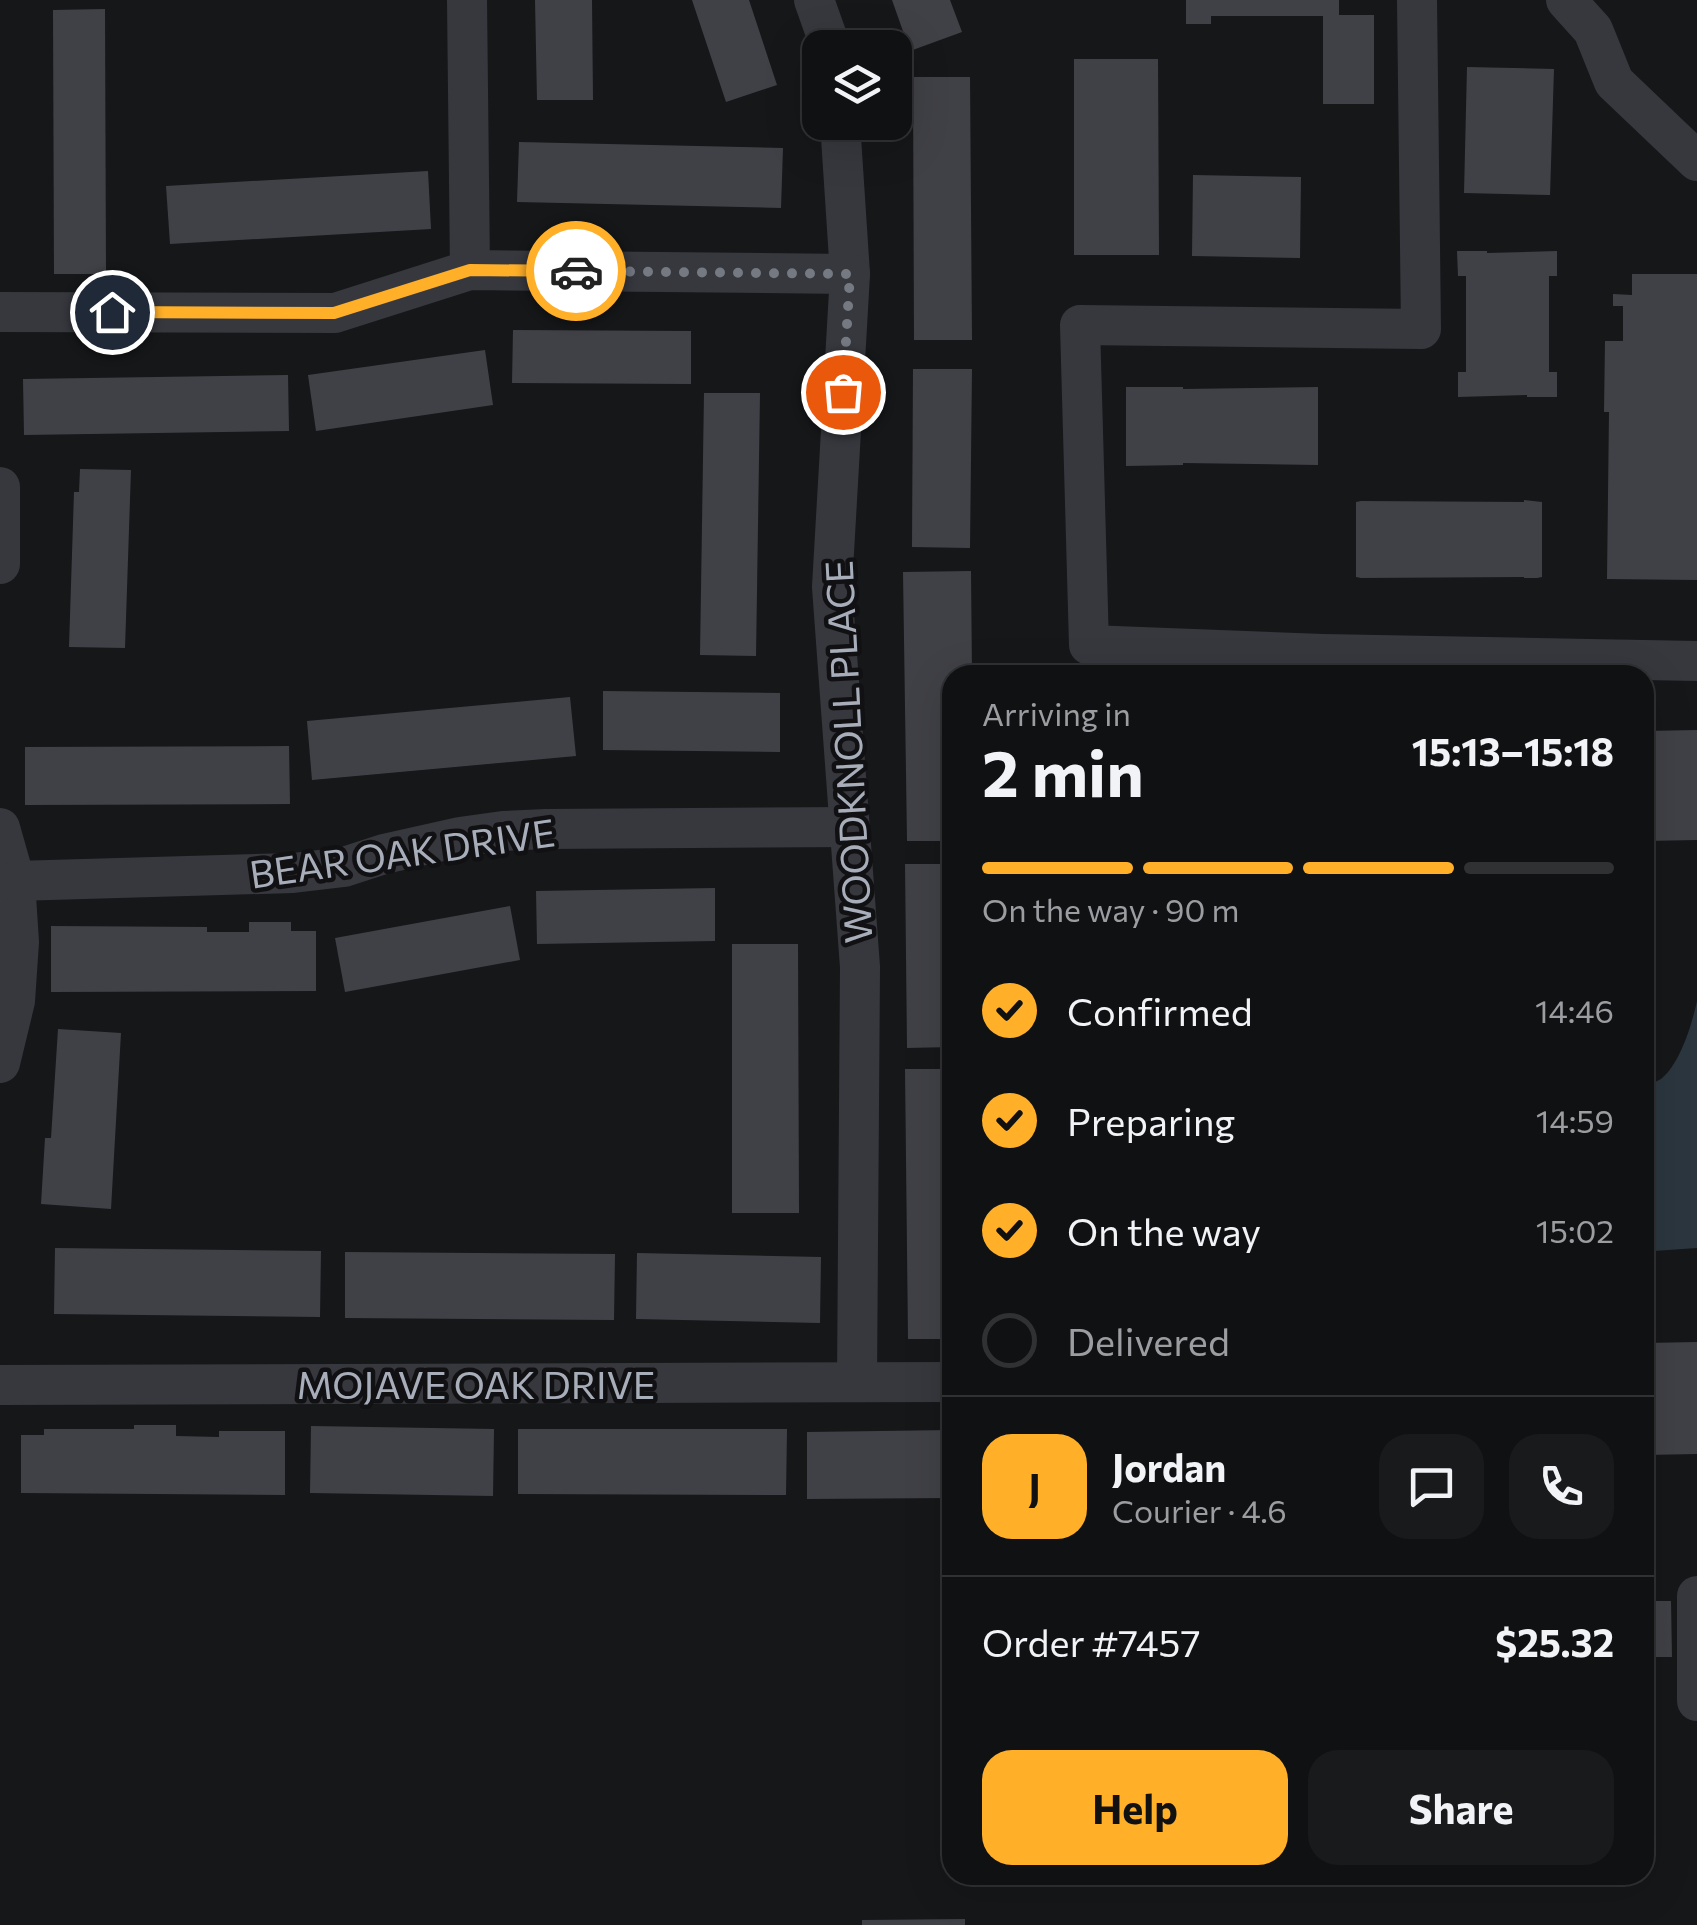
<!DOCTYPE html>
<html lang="en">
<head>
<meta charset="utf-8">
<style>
	:root { --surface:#101113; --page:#191a1c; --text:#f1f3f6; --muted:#9c9da0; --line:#303133; --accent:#ffaf28 }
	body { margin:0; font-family:Commissioner,sans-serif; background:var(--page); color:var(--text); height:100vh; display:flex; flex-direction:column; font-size:38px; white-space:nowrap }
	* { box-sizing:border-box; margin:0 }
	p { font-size:32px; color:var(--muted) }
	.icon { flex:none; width:55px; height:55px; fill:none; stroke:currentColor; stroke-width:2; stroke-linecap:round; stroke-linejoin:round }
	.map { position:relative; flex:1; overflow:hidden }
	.side { position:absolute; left:942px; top:665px; width:712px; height:1220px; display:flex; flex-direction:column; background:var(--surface); border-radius:30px; box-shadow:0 10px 40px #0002,0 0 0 2px var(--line) }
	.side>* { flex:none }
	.fabs { position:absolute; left:802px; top:30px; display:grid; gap:20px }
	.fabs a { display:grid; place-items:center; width:110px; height:110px; border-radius:20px; background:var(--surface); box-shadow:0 10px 40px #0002,0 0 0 2px var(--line); font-size:50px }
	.pin { position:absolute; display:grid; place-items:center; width:85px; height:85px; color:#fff; margin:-42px; border:5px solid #fff; border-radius:50%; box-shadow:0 2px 10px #0007 }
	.courier { position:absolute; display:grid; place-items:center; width:100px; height:100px; margin:-50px; border:8px solid #ffaf28; border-radius:50%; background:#fff; color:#222; box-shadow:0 2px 12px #0007 }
	.summary em { font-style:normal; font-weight:700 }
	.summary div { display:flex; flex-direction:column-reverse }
	.summary { display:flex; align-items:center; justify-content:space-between; height:170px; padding:0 40px }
	h1 { font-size:65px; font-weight:700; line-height:75px }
	.bar { display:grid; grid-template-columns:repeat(4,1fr); gap:15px 10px; align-content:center; height:120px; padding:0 40px }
	.bar i { height:12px; border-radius:8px; background:var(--line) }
	.bar .current { background:var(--accent) }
	.bar p { grid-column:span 4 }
	.line { display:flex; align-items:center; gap:25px; padding:0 40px; border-top:2px solid var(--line) }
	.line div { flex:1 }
	.round { display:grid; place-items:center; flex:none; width:105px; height:105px; border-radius:30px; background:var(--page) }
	ol { padding:0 40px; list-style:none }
	li { display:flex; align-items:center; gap:30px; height:110px }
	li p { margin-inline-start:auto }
	li .icon { padding:10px; border-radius:50%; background:var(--accent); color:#111; stroke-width:4 }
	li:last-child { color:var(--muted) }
	li i { width:55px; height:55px; border:5px solid var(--line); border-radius:50% }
	.button { display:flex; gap:20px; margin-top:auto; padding:20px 40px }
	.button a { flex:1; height:115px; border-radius:30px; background:var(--accent); color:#111; font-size:40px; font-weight:700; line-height:115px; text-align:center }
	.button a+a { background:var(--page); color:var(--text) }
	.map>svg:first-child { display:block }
</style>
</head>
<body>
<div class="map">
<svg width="1697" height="1925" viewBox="0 0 1697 1925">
	<rect width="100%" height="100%" fill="#161719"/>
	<!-- water -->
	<path fill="#2b363e" d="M 1697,1001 L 1697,1248 L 1654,1251 L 1645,1249 L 1645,1086 C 1650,1084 1656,1082 1661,1079 C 1680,1064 1692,1024 1697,1001 Z"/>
	<!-- building -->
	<g fill="#404146">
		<polygon points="535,0 592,0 593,100 537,100"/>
		<polygon points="692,0 749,0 777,85 726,102"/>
		<polygon points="892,0 950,0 962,32 910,51"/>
		<polygon points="1186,0 1339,0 1339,15 1374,15 1374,104 1323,104 1323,16 1211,16 1211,24 1186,24"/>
		<polygon points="105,9 106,274 54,274 53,10"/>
		<polygon points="1074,59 1158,59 1159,255 1074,255"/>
		<polygon points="1467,67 1554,69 1550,195 1464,193"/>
		<polygon points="913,77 970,77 972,340 914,340"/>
		<polygon points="519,142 783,148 781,208 517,202"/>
		<polygon points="428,171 431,229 170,244 166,186"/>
		<polygon points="1193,175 1301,177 1300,258 1192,256"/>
		<polygon points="1457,251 1487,251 1487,253 1557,251 1557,276 1549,276 1549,372 1557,372 1557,397 1527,397 1527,395 1458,397 1458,372 1466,372 1466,276 1458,276"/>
		<polygon points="1632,274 1697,274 1697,580 1607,579 1609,412 1604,412 1605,341 1623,341 1623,306 1613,306 1613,294 1632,295"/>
		<polygon points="513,330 691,331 691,384 512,383"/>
		<polygon points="485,350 493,405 316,431 308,375"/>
		<polygon points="913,369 972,369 970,548 912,547"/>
		<polygon points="288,375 289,431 24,435 23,379"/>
		<polygon points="1126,387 1183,387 1183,389 1318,387 1318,465 1183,463 1183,465 1126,466"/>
		<polygon points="704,393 760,393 756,656 700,655"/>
		<polygon points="80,469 131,470 125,648 69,647 74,492 79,492"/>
		<polygon points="1524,500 1542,502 1542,577 1537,578 1524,578 1524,577 1361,578 1356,577 1356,502 1361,501 1524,502"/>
		<polygon points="971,571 972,675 952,675 952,841 907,841 903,572"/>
		<polygon points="603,691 780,693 780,752 603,750"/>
		<polygon points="570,697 576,756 312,780 307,721"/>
		<polygon points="1697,730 1697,840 1645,841 1645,731"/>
		<polygon points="289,746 290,804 25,805 25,747"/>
		<polygon points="905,864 952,864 952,1047 907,1048"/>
		<polygon points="715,888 715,941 537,944 536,891"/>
		<polygon points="510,906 520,960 345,992 335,938"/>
		<polygon points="249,922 291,922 291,931 316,931 316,991 51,992 51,926 207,927 207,932 249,932"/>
		<polygon points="732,944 798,944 799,1213 732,1213"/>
		<polygon points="58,1029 121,1033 111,1209 41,1204 45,1138 51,1138"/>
		<polygon points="905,1069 952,1069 952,1339 908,1339"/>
		<polygon points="55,1248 321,1251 320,1317 54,1314"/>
		<polygon points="345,1252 615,1254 614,1320 345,1318"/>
		<polygon points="637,1253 821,1257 820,1323 636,1319"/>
		<polygon points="1697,1342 1697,1454 1645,1455 1645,1343"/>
		<polygon points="134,1425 176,1425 176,1436 219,1437 219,1431 285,1431 285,1495 21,1493 21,1435 44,1435 44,1429 134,1429"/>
		<polygon points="311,1426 494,1429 493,1496 310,1493"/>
		<polygon points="518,1429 787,1429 786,1495 518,1494"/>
		<polygon points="952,1430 952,1498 807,1499 807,1432"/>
		<polygon points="1645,1601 1671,1601 1672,1657 1645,1657"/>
		<polygon points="965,1919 965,1925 862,1925 862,1920"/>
	</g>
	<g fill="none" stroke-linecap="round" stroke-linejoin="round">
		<!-- minor -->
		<g stroke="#37383e" stroke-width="40">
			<polyline points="467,0 470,270"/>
			<polyline points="814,0 831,48"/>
			<polyline points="1417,0 1421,329 1080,325 1089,645 1322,654 1697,661"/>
			<polyline points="1566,0 1593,30 1614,82 1697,161"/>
			<polyline points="840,122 850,274 832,587 860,967 857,1382"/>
			<polyline points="0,312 335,313 470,270 850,274"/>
			<polyline points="0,487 0,564"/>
			<polyline points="0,828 15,881 19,942 15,1001 0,1063"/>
			<polyline points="15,881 293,873 344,867 384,854 460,837 503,831 546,829 850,827"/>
			<polyline points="0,1385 952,1382"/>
			<polyline points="1697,1596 1697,1701"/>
		</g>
	</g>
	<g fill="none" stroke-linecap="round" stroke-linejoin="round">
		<!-- done -->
		<polyline stroke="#747982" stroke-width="10" stroke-dasharray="0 18" points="576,271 850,274 843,392"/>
		<!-- route -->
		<polyline stroke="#ffaf28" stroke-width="12" points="112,312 334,313 470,270 576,271"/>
	</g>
	<g text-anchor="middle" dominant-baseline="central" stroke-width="9" stroke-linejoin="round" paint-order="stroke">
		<!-- street labels -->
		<g font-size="38" fill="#a7aeba" stroke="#111114">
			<text transform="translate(847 752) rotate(-93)">WOODKNOLL PLACE</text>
			<text transform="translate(402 852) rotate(-8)">BEAR OAK DRIVE</text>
			<text x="476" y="1383">MOJAVE OAK DRIVE</text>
		</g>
	</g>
</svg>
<div class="fabs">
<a><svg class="icon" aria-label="layers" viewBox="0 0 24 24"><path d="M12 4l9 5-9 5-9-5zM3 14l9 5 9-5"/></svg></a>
</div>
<div class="pin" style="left:843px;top:392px;background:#ea580c"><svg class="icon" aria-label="bag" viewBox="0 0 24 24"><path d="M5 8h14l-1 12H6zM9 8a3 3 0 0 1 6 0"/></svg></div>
<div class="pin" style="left:112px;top:312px;background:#1f2937"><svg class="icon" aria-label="home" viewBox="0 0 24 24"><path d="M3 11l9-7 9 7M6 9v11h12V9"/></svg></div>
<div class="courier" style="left:576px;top:271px"><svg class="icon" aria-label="car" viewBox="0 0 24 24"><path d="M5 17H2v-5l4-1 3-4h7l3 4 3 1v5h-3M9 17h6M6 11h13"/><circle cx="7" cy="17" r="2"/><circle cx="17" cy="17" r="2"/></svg></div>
<section class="side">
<div class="summary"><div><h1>2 min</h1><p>Arriving in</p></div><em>15:13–15:18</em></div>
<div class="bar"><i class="current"></i><i class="current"></i><i class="current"></i><i></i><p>On the way · 90 m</p></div>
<ol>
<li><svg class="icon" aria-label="check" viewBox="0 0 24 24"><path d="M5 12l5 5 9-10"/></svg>Confirmed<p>14:46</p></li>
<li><svg class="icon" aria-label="check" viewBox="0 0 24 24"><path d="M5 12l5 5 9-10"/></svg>Preparing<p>14:59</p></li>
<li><svg class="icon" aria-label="check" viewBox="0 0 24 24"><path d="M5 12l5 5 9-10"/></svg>On the way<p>15:02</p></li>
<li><i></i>Delivered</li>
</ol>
<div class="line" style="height:180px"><b class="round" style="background:var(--accent);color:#111">J</b><div><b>Jordan</b><p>Courier · 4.6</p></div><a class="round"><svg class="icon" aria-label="chat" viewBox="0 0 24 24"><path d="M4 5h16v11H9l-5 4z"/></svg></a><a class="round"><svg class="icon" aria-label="phone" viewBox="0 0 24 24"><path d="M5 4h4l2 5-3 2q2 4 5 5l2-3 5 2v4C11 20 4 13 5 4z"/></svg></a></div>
<div class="line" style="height:130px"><div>Order #7457</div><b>$25.32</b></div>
<div class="button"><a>Help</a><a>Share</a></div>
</section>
</div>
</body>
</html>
